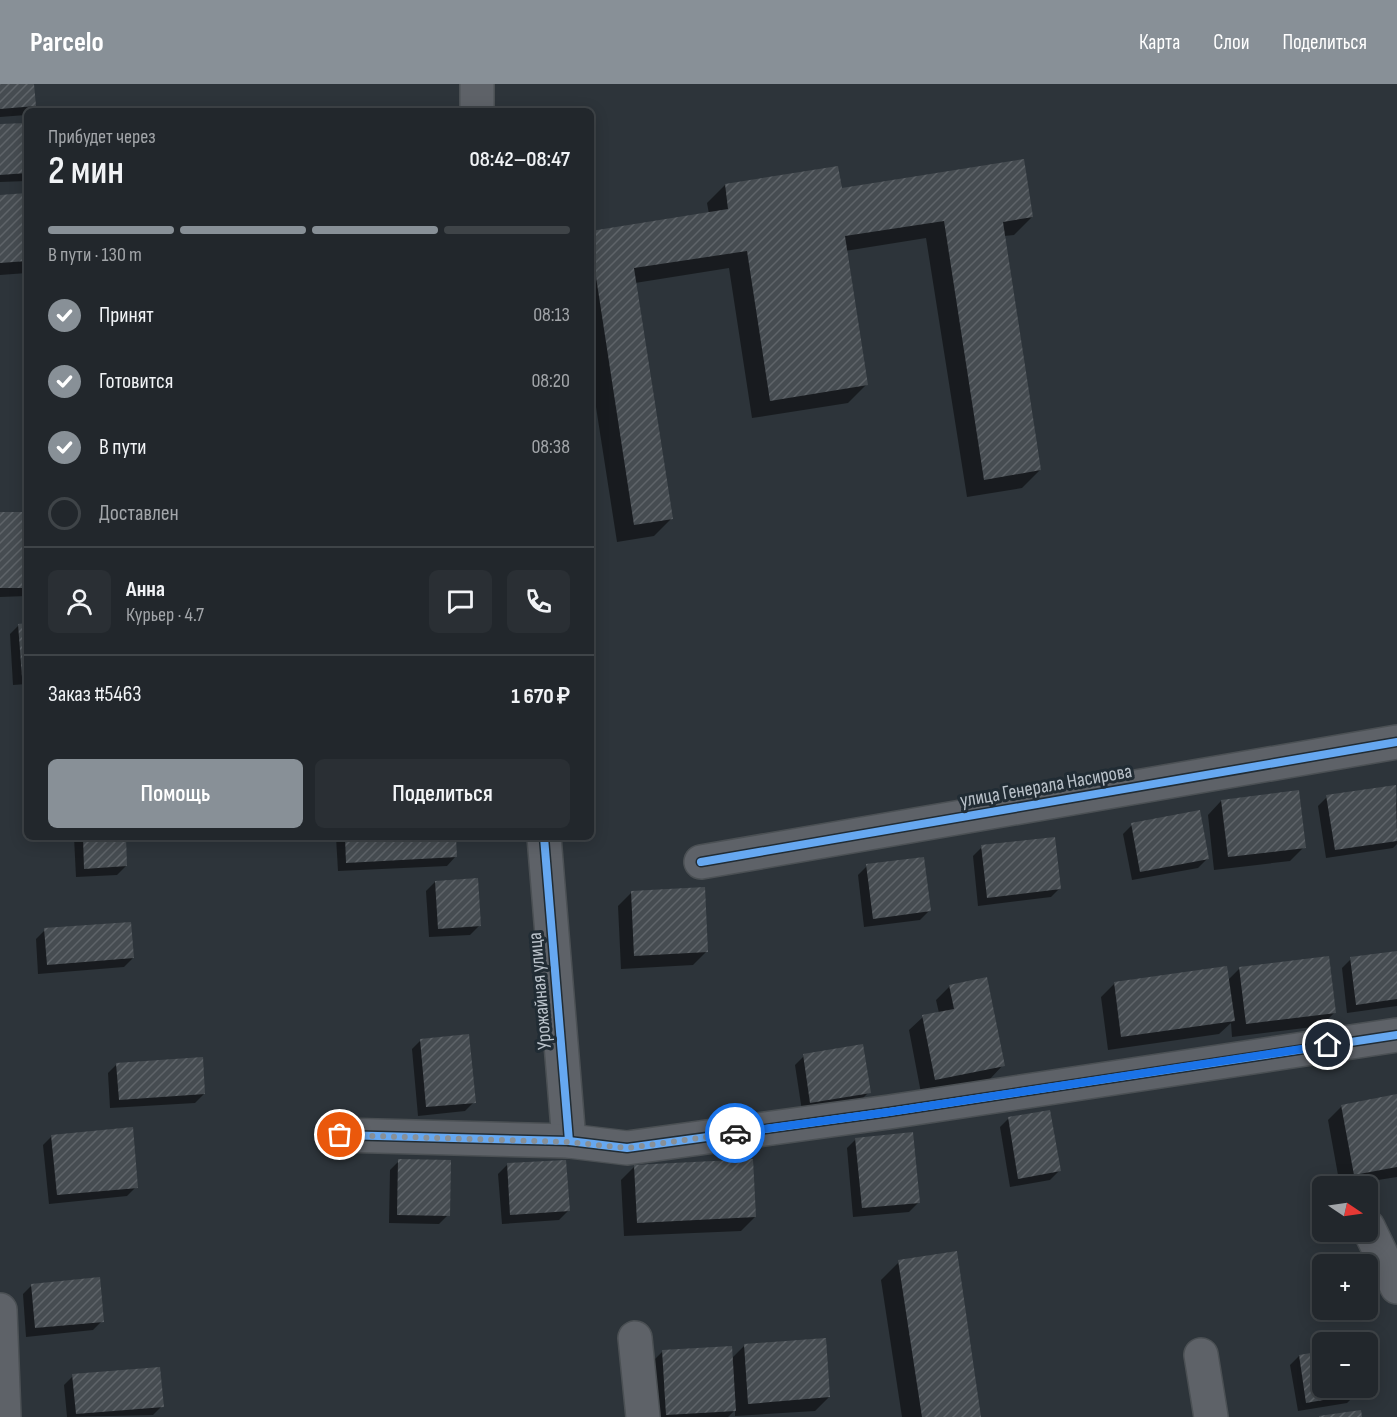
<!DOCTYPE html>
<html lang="ru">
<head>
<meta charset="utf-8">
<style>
	:root { --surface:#22272c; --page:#2a2f34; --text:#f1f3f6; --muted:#a2a5a9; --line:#3f4448; --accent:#889097 }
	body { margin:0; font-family:"Sofia Sans Condensed",sans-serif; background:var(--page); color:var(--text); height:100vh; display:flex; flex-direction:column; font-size:22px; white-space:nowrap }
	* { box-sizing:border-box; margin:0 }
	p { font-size:20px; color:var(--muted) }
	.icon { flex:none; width:33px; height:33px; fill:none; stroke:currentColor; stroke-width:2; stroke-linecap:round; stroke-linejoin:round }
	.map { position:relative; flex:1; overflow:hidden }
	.panel { position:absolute; left:24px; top:24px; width:570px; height:732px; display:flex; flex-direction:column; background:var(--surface); border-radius:9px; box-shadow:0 3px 15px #0003,0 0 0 2px var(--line) }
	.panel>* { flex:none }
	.needle { width:39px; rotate:103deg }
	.buttons { position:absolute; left:1312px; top:1092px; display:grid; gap:12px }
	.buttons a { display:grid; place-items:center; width:66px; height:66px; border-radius:9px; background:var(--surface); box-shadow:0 3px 15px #0003,0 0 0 2px var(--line); font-size:30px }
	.pin { position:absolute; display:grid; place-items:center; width:51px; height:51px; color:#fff; margin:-26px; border:3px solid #fff; border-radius:50%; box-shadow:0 2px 6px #0007 }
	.courier { position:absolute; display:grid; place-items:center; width:60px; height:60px; margin:-30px; border:4px solid #1a73e8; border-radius:50%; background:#fff; color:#222; box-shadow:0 2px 8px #0007 }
	.headline em { font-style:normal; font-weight:600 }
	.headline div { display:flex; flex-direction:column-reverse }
	.headline { display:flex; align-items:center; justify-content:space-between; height:102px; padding:0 24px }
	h1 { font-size:39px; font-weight:600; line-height:45px }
	.bar { display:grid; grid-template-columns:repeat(4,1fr); gap:9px 6px; align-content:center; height:72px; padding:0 24px }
	.bar i { height:8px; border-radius:4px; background:var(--line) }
	.bar .active { background:var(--accent) }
	.bar p { grid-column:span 4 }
	.line { display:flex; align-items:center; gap:15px; padding:0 24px; border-top:2px solid var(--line) }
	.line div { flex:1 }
	.round { display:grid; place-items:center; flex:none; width:63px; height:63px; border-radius:9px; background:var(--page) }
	ol { padding:0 24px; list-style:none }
	li { display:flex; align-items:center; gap:18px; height:66px }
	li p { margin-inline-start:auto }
	li .icon { padding:6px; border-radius:50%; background:var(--accent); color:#fff; stroke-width:4 }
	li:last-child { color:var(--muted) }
	li i { width:33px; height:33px; border:3px solid var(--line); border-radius:50% }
	.button { display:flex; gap:12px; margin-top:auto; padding:12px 24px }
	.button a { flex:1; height:69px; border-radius:9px; background:var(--accent); color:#fff; font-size:24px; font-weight:600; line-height:69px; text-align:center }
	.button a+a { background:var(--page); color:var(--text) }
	header { display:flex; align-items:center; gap:36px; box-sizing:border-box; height:84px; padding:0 30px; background:var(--accent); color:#fff }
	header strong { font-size:28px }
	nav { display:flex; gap:33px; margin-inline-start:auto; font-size:21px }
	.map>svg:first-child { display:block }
</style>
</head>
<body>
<header>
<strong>Parcelo</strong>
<nav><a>Карта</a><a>Слои</a><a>Поделиться</a></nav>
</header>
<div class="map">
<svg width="1397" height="1333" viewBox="0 0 1397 1333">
	<defs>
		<pattern id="building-hatch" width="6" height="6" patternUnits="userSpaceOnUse" patternTransform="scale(1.5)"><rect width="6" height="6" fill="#464c51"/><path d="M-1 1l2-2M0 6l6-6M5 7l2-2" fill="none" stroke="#5f6469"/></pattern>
	</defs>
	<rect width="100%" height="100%" fill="#2d343a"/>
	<!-- shadow -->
	<g fill="#0007">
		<polygon points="0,0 33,0 35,22 27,27 26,31 0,33"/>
		<polygon points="27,40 27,97 0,98 0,42"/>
		<polygon points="725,101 840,106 1032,133 1014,151 1004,152 1040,386 1022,404 967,413 926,154 845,167 866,301 848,319 752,334 729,184 635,199 672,434 654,452 617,458 591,291 591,148 709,130 707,119"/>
		<polygon points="27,110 27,189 0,191 0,112"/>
		<polygon points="27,429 27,512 0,513 0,430"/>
		<polygon points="19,541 27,541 27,600 13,601 10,550"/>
		<polygon points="1394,702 1397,720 1397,760 1393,764 1326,774 1318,722 1327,713"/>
		<polygon points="1221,717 1304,763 1290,777 1214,786 1208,731"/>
		<polygon points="1132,741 1207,775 1198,784 1132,796 1123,750"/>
		<polygon points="74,753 124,753 126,782 117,791 76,793"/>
		<polygon points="336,753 455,753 456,772 447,782 338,787"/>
		<polygon points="982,763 1060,804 1051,813 978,822 973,772"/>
		<polygon points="867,782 929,827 920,836 864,843 858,791"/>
		<polygon points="435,798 479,842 470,851 429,853 426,807"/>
		<polygon points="632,808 706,868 693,881 621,885 618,822"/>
		<polygon points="45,846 133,874 124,883 38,890 36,855"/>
		<polygon points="1397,868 1397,922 1347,929 1342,884 1351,875"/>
		<polygon points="1240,884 1334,929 1321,942 1232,953 1231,939 1219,950 1108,966 1101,913 1115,899 1228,896"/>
		<polygon points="950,902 1003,981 990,995 921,1009 909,946 923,933 939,929 936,916"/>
		<polygon points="421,956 474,1018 465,1027 418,1032 412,965"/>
		<polygon points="804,972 869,1008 860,1017 802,1027 795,981"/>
		<polygon points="117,980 204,1010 195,1019 110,1024 108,989"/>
		<polygon points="1397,1012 1397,1093 1340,1102 1328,1036 1342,1022"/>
		<polygon points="1009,1034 1059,1087 1050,1096 1010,1103 1000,1043"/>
		<polygon points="52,1052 136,1103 127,1112 49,1120 43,1061"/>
		<polygon points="856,1055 918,1119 909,1128 853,1133 847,1064"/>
		<polygon points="399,1077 448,1131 439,1140 389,1139 390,1086"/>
		<polygon points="507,1081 568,1127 559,1136 502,1140 498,1090"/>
		<polygon points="635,1082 755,1133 741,1147 624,1152 621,1096"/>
		<polygon points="899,1178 980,1333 902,1333 881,1196"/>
		<polygon points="32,1201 102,1237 93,1246 26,1253 23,1210"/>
		<polygon points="745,1261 829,1313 815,1327 735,1332 735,1326 728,1333 652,1333 649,1281 663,1267 731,1275"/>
		<polygon points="1323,1269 1323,1304 1355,1304 1356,1310 1347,1319 1298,1327 1290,1281 1299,1272"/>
		<polygon points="73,1292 162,1322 153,1331 67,1333 64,1301"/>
	</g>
	<!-- building -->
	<g fill="url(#building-hatch)">
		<polygon points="0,0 34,0 36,22 0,25"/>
		<polygon points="27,39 27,89 0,91 0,40"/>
		<polygon points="1024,75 1033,133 1003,138 1041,386 984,396 944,137 845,152 868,301 770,317 747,167 634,184 673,435 634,441 596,193 591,194 591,147 728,125 725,100 838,82 842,104"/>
		<polygon points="27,109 27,177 0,179 0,111"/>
		<rect x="0" y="428" width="27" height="76"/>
		<polygon points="27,539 27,592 22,593 18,540"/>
		<polygon points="1396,701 1397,757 1335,766 1326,711"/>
		<polygon points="1299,706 1306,764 1228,773 1221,716"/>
		<polygon points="1200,726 1209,775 1140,788 1131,739"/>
		<polygon points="83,753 126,753 127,782 84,785"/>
		<polygon points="345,753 456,753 457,773 346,779"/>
		<polygon points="1055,753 1061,805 987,814 981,761"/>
		<polygon points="924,773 931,827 873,835 866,780"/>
		<polygon points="478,794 481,842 438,845 435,797"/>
		<polygon points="705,803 708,868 634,872 631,807"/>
		<polygon points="131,838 134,874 47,881 44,844"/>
		<polygon points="1397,867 1397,915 1356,921 1350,873"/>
		<polygon points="1329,872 1336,929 1246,940 1239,883"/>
		<polygon points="1227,882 1235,937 1121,953 1114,898"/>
		<polygon points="987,893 1005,982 935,996 922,931 954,925 949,901"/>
		<polygon points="469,950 476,1019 426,1023 420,955"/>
		<polygon points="863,960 871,1009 810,1019 803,970"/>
		<polygon points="203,973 205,1010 119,1016 116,979"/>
		<polygon points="1397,1010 1397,1083 1354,1091 1341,1021"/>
		<polygon points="1050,1026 1061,1087 1018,1095 1008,1033"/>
		<polygon points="133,1043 138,1104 57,1111 51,1051"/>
		<polygon points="913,1048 920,1119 862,1124 855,1054"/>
		<polygon points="398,1075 451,1076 450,1132 397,1131"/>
		<polygon points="753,1075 756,1133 637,1139 634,1081"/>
		<polygon points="566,1076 570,1127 510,1131 507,1079"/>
		<polygon points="957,1167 981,1333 922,1333 898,1176"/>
		<polygon points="100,1193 104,1238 35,1244 31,1200"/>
		<polygon points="826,1254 830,1313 748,1320 744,1260"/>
		<polygon points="732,1262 736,1327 666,1331 662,1266"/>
		<polygon points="1323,1267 1323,1304 1357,1304 1358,1310 1306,1319 1299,1271"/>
		<polygon points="160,1283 164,1323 76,1330 72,1290"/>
		<polygon points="1361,1326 1362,1333 1319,1333 1319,1332"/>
	</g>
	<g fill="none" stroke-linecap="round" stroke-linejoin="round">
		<defs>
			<g id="minor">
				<polyline points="477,27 477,0"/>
				<polyline points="544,753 569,1057"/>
				<polyline points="701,778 1397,658"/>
				<polyline points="340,1051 569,1057 627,1064 889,1028 1397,951"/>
				<polyline points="1368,1143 1397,1203"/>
				<polyline points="0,1226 4,1333"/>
				<polyline points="635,1254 643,1333"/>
				<polyline points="1201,1271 1211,1333"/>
			</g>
		</defs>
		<!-- minor casing -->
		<use href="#minor" stroke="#4b5054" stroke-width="36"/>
		<!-- minor -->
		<use href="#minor" stroke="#5e6268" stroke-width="33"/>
		<defs>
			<g id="cycleway">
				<polyline points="544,753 569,1057"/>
				<polyline points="701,778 1397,658"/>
				<polyline points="340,1051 569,1057 627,1064 889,1028 1397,951"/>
			</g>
		</defs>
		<!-- cycleway casing -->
		<use href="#cycleway" stroke="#212c34" stroke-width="11"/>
		<!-- cycleway -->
		<use href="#cycleway" stroke="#66a8f1" stroke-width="8"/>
	</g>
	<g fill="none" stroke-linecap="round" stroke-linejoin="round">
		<!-- done -->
		<polyline stroke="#889097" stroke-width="6" stroke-dasharray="0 10.8" points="340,1051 568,1058 627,1064 735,1049"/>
		<!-- route -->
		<polyline stroke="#1a73e8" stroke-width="8" points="735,1049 889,1028 1328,961"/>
	</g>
	<g text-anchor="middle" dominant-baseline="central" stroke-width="6" stroke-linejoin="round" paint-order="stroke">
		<!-- street labels -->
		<g font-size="20" fill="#b9c1c9" stroke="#212c34">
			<text transform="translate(1046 702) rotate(-10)">улица Генерала Насирова</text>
			<text transform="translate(540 907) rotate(-95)">Урожайная улица</text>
		</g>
	</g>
</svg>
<div class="buttons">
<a><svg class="needle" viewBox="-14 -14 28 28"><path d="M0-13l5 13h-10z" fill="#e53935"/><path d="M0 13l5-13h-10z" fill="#a2a5a9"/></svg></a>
<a>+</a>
<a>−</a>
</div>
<div class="pin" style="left:340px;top:1051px;background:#ea580c"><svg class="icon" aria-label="bag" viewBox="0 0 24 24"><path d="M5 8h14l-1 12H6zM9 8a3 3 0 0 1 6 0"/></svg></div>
<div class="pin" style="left:1328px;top:961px;background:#1f2937"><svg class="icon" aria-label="home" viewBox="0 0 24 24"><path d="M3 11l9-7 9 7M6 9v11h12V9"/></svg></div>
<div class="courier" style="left:735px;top:1049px"><svg class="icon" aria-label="car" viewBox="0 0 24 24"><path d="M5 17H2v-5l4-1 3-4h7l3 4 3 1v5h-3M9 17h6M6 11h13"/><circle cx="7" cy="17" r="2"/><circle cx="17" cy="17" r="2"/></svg></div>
<section class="panel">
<div class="headline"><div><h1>2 мин</h1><p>Прибудет через</p></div><em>08:42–08:47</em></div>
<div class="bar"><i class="active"></i><i class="active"></i><i class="active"></i><i></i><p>В пути · 130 m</p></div>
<ol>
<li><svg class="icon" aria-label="check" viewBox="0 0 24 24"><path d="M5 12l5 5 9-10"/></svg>Принят<p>08:13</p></li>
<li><svg class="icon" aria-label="check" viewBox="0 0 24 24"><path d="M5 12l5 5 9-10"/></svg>Готовится<p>08:20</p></li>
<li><svg class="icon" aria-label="check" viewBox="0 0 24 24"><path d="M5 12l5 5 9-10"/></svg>В пути<p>08:38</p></li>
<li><i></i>Доставлен</li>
</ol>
<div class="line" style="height:108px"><a class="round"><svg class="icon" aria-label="person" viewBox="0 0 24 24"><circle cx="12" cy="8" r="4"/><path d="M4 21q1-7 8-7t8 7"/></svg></a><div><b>Анна</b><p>Курьер · 4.7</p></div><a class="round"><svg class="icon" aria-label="chat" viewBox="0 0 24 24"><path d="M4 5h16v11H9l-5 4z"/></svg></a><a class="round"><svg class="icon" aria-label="phone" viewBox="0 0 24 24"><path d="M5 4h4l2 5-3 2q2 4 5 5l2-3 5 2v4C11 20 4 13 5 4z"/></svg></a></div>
<div class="line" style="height:78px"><div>Заказ #5463</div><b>1 670 ₽</b></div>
<div class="button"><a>Помощь</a><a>Поделиться</a></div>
</section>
</div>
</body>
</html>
